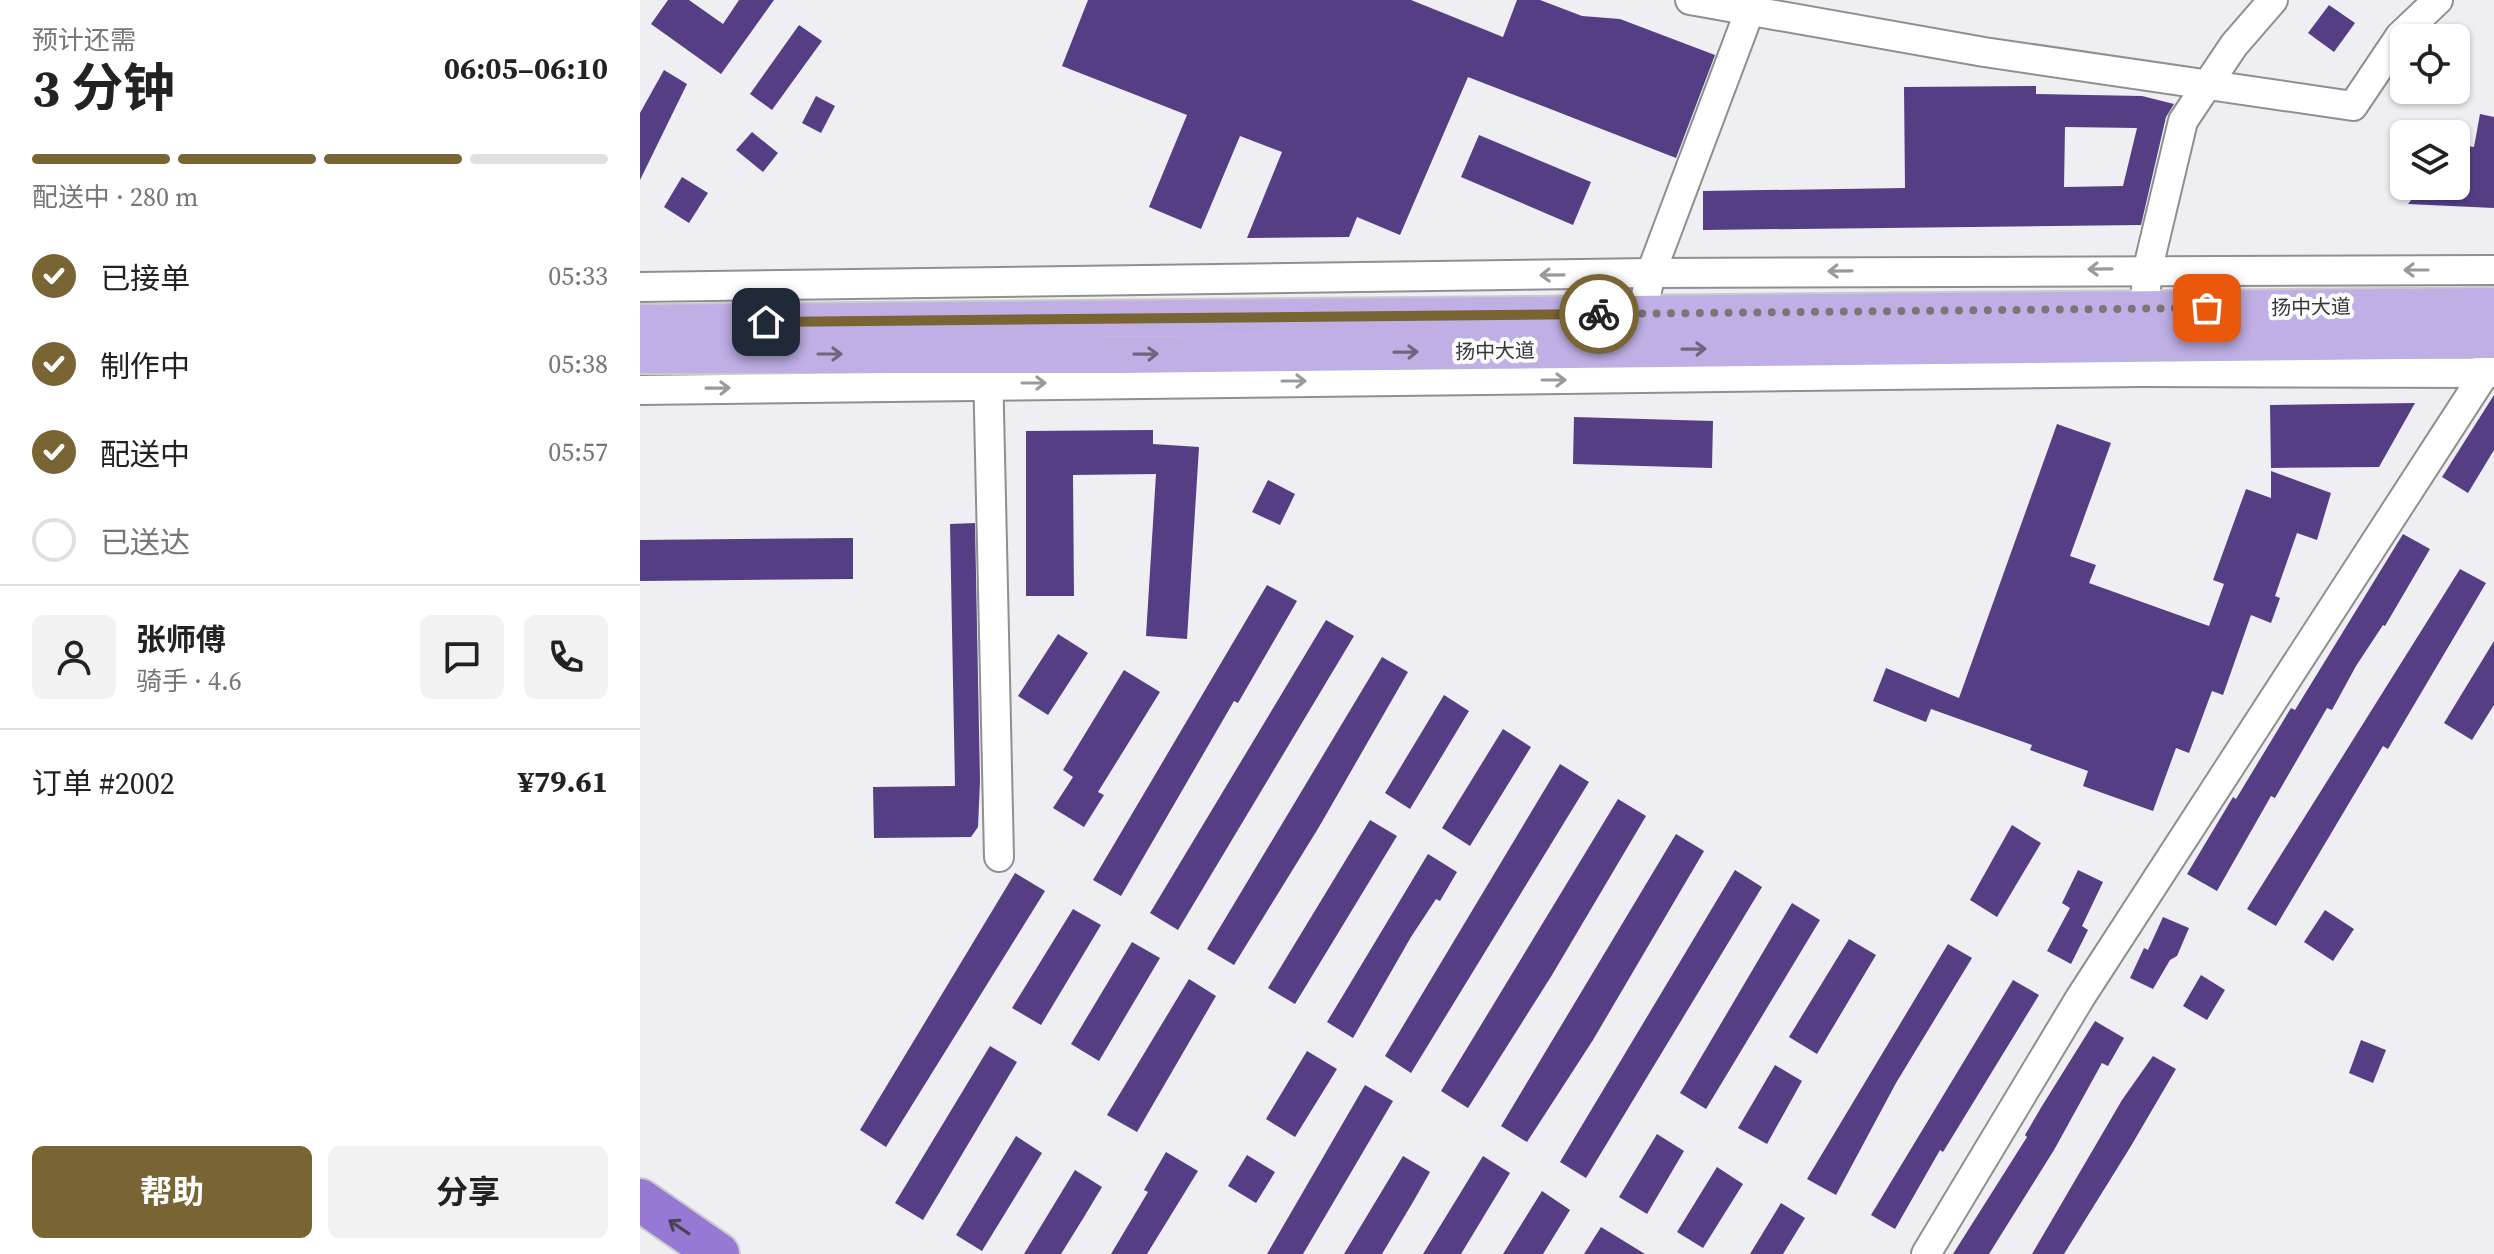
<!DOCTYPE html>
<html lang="zh">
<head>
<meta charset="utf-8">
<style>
	:root { --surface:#fff; --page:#f2f2f2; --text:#222; --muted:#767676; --line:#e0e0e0; --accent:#796433 }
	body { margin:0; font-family:"Source Serif 4","Noto Sans SC",serif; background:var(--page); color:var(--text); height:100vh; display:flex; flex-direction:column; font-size:30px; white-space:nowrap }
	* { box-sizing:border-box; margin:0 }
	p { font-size:26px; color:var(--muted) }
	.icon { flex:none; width:44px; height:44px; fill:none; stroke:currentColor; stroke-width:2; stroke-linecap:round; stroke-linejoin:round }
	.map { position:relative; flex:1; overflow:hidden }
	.sheet { display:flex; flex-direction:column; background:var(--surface); width:640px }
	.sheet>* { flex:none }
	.fabs { position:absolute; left:1750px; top:24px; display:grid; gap:16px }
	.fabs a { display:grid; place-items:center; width:80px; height:80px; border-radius:12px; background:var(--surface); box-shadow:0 2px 6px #0004; font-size:40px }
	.pin { position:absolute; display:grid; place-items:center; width:68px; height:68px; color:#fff; margin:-34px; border-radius:16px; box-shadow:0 4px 12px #0006 }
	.courier { position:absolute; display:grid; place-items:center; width:80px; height:80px; margin:-40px; border:6px solid #796433; border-radius:50%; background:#fff; color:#222; box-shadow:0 2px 10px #0007 }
	.headline em { font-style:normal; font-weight:700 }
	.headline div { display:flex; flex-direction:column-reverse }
	.headline { display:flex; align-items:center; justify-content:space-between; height:136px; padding:0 32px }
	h1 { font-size:52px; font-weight:700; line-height:60px }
	.bar { display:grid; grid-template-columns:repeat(4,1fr); gap:12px 8px; align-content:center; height:96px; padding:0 32px }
	.bar i { height:10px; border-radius:6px; background:var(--line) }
	.bar .on { background:var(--accent) }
	.bar p { grid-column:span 4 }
	.line { display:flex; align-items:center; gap:20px; padding:0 32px; border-top:2px solid var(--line) }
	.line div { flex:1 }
	.round { display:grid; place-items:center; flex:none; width:84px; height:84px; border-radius:12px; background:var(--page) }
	ol { padding:0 32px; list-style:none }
	li { display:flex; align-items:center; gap:24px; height:88px }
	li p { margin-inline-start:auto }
	li .icon { padding:8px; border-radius:50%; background:var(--accent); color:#fff; stroke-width:4 }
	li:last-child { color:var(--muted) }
	li i { width:44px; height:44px; border:4px solid var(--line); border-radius:50% }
	.cta { display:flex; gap:16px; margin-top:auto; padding:16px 32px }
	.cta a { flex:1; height:92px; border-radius:12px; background:var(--accent); color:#fff; font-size:32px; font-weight:700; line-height:92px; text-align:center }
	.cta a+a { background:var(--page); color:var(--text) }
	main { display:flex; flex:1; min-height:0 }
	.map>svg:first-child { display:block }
</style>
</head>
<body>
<main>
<section class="sheet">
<div class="headline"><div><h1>3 分钟</h1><p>预计还需</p></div><em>06:05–06:10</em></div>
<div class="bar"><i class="on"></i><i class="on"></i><i class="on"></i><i></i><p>配送中 · 280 m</p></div>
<ol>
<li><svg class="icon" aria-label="check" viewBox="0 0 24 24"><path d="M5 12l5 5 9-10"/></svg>已接单<p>05:33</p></li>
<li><svg class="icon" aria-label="check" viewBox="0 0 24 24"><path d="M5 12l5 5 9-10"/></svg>制作中<p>05:38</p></li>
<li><svg class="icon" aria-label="check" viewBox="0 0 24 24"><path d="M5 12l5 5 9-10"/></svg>配送中<p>05:57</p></li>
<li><i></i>已送达</li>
</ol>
<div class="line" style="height:144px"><a class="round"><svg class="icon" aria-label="person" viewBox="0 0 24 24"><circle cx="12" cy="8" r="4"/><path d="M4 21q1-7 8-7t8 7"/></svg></a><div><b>张师傅</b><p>骑手 · 4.6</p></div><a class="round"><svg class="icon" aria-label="chat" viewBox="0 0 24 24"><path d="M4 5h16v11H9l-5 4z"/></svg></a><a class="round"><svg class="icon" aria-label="phone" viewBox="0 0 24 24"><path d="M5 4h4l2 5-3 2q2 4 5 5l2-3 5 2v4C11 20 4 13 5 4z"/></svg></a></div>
<div class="line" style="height:104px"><div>订单 #2002</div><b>¥79.61</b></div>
<div class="cta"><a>帮助</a><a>分享</a></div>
</section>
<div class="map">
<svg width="1854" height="1254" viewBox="0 0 1854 1254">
	<rect width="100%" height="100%" fill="#efeef2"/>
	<!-- building -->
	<g fill="#553e84" fill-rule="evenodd">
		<polygon points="28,0 49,0 83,24 99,0 134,0 81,74 11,24"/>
		<polygon points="448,0 771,0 863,37 877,0 900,0 942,16 980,19 1075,55 1036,158 828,77 760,235 717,217 709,237 607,238 642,152 600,136 561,229 509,207 547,115 422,66"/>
		<polygon points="1689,5 1715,23 1694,52 1668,33"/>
		<polygon points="159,25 182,41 132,110 110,94"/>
		<polygon points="24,70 47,84 0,180 0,113"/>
		<path d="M 1396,86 L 1396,94 L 1502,96 L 1534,104 L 1526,117 L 1501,225 L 1063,230 L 1063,191 L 1265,188 L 1264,87 ZM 1425,127 L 1497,128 L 1483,186 L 1424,187 Z"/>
		<polygon points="176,96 195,106 181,133 162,123"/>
		<polygon points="1840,114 1854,117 1854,208 1768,204 1782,186 1816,186 1816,144 1834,147"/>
		<polygon points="112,132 138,153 123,172 96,150"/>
		<polygon points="839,135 951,182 933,225 821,177"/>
		<polygon points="42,177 68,193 49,223 24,207"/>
		<polygon points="1854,395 1854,450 1828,493 1802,477"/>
		<polygon points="1775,403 1739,467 1631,468 1630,405"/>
		<polygon points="934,417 1073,421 1072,468 933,464"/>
		<polygon points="1417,424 1471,443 1430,556 1456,565 1449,583 1569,626 1584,584 1573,580 1606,489 1631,498 1631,471 1691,493 1677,540 1657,533 1635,596 1640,598 1631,623 1611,615 1583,695 1572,691 1549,753 1536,748 1513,811 1443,786 1448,771 1390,750 1392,745 1291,709 1286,722 1233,701 1246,668 1319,698"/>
		<polygon points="513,430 513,444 559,447 547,639 506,636 516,474 433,475 434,596 386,596 386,431"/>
		<polygon points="628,480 655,494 640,525 612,512"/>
		<polygon points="335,523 340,781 338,827 331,837 234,838 233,787 315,786 310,524"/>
		<polygon points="1763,534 1790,549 1745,626 1743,625 1716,666 1692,710 1687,708 1635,798 1631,796 1577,891 1547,874 1593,797 1596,799 1651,708 1655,710"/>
		<polygon points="213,538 213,579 0,581 0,540"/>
		<polygon points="1820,569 1846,583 1748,749 1743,746 1636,926 1607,909"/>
		<polygon points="627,585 657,601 598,703 594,701 481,896 453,880"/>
		<polygon points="686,620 714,636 538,930 510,913"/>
		<polygon points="418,634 448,653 408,715 378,696"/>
		<polygon points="1854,641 1854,705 1832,740 1804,723"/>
		<polygon points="742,657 768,672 679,827 594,965 567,949"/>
		<polygon points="484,670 520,692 458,792 464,795 444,827 413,808 433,777 423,770"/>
		<polygon points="804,695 829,711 770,809 745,793"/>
		<polygon points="863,729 891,747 830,846 802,828"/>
		<polygon points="920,764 949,782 771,1073 745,1056"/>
		<polygon points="978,799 1006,816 912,975 828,1108 801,1091"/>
		<polygon points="730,820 757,836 655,1004 628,988"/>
		<polygon points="1372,825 1401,843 1357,917 1330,900"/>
		<polygon points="1036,834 1064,851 953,1040 887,1142 861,1126"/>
		<polygon points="788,854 817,872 800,901 796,899 771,937 713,1038 687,1022"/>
		<polygon points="1095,870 1122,887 946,1178 920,1162"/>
		<polygon points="1438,870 1463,882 1442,926 1448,930 1431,964 1407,951 1430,908 1422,903"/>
		<polygon points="375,873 405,891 246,1147 220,1130"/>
		<polygon points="1152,903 1180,920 1066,1109 1040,1093"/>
		<polygon points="433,909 461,925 401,1025 372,1008"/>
		<polygon points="1685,910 1714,929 1693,961 1664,942"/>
		<polygon points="1523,917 1549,928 1537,956 1530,960 1513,989 1490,978 1504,948 1508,950"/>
		<polygon points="1209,939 1236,955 1177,1054 1149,1037"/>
		<polygon points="492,942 520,958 459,1061 431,1044"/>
		<polygon points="1308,944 1332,958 1256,1083 1196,1195 1167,1179"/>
		<polygon points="1561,975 1585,990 1567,1020 1543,1006"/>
		<polygon points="549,979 576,996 497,1132 467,1115"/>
		<polygon points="1373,980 1399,995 1303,1152 1300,1150 1255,1229 1231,1215"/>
		<polygon points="1455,1021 1484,1038 1468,1066 1462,1063 1414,1150 1349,1254 1313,1254 1387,1137 1385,1135 1402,1106"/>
		<polygon points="1721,1040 1746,1050 1733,1083 1709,1073"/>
		<polygon points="350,1046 377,1062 283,1220 255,1203"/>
		<polygon points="667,1051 697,1069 655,1137 626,1119"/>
		<polygon points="1513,1056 1536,1069 1491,1146 1424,1254 1392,1254 1482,1100"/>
		<polygon points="1135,1065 1162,1081 1127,1144 1098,1128"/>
		<polygon points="725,1085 753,1101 663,1254 627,1254"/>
		<polygon points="1017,1134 1044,1151 1007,1214 979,1197"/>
		<polygon points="376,1136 402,1153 342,1251 316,1235"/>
		<polygon points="526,1152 558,1171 507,1254 471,1254 508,1192 504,1190"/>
		<polygon points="607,1155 635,1172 616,1203 588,1186"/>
		<polygon points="763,1156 790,1172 773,1202 742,1254 704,1254"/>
		<polygon points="843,1156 870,1173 821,1254 783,1254"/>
		<polygon points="1077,1167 1103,1184 1063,1248 1037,1232"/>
		<polygon points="435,1170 462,1187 444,1217 421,1254 384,1254"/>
		<polygon points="902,1191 930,1210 903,1254 863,1254"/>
		<polygon points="1141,1203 1165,1218 1143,1254 1110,1254"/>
		<polygon points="961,1227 1005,1254 944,1254"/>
	</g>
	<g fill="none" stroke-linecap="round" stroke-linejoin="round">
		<defs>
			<g id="minor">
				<polyline points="1050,0 1344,52 1713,106 1760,36 1798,0"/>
				<polyline points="0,287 1011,273 1854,270"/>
				<polyline points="1504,309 1508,268 1543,121 1594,45 1633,0"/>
				<polyline points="1002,313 1011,273 1110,10"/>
				<polyline points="348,366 359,857"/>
				<polyline points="0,390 1501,372 1854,373"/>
				<polyline points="1286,1254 1440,998 1845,373 1848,357"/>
			</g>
			<g id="major">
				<polyline points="0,323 1854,306"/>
				<polyline points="0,355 476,355 1854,340"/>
			</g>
			<polyline id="highway" points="0,1200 78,1254"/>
		</defs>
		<!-- minor casing -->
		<use href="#minor" stroke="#8f8f92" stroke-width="32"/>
		<!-- major casing -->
		<use href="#major" stroke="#cbcacb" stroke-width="40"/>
		<!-- highway casing -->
		<use href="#highway" stroke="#cbcacb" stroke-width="46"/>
		<!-- minor -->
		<use href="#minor" stroke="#fff" stroke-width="28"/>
		<!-- major -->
		<use href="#major" stroke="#bfafe5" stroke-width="36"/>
		<!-- highway -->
		<use href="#highway" stroke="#9579d4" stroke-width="42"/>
	</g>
	<!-- one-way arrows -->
	<defs><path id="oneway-shaft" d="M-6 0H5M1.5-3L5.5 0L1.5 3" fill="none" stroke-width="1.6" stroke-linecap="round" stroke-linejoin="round" transform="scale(2)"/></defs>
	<g stroke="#9a9a9b">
		<use href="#oneway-shaft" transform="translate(1460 269) rotate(179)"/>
		<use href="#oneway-shaft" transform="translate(1776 270) rotate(-180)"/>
		<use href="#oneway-shaft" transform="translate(1200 271) rotate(179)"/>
		<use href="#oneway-shaft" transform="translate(912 275) rotate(179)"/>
		<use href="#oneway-shaft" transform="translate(914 380)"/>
		<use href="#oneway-shaft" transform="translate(654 381)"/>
		<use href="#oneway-shaft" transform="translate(394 383)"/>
		<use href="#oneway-shaft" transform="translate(78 388) rotate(-1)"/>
	</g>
	<g stroke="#6d667d">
		<use href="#oneway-shaft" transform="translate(1054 349) rotate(-1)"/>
		<use href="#oneway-shaft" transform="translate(766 352) rotate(-1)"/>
		<use href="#oneway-shaft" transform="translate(190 354)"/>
		<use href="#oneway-shaft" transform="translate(506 354) rotate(-1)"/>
	</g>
	<use stroke="#494356" href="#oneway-shaft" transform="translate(39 1227) rotate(-146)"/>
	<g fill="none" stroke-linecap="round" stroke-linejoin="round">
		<!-- done -->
		<polyline stroke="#777678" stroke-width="8" stroke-dasharray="0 14.4" points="959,314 1567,308"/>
		<!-- route -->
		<polyline stroke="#796433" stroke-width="10" points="126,322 959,314"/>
	</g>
	<g text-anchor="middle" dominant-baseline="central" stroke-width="8" stroke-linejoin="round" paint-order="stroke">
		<!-- street labels -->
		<g font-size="20" fill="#363537" stroke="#fcfcff">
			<text transform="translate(1671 307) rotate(-1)">扬中大道</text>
			<text transform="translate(855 351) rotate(-1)">扬中大道</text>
		</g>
	</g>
</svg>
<div class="fabs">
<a><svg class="icon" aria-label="locate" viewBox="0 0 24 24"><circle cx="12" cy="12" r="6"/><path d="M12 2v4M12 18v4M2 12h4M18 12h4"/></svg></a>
<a><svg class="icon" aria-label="layers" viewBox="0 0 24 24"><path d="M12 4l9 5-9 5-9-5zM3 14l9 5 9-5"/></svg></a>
</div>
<div class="pin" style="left:1567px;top:308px;background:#ea580c"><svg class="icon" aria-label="bag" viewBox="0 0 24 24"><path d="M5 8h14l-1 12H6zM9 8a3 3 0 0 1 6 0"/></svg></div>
<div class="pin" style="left:126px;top:322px;background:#1f2937"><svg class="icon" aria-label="home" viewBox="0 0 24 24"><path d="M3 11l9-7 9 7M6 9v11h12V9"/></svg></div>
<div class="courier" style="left:959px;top:314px"><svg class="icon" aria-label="bike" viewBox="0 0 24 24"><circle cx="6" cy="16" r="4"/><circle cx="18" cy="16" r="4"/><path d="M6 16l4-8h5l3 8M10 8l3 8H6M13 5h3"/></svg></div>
</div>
</main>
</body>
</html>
